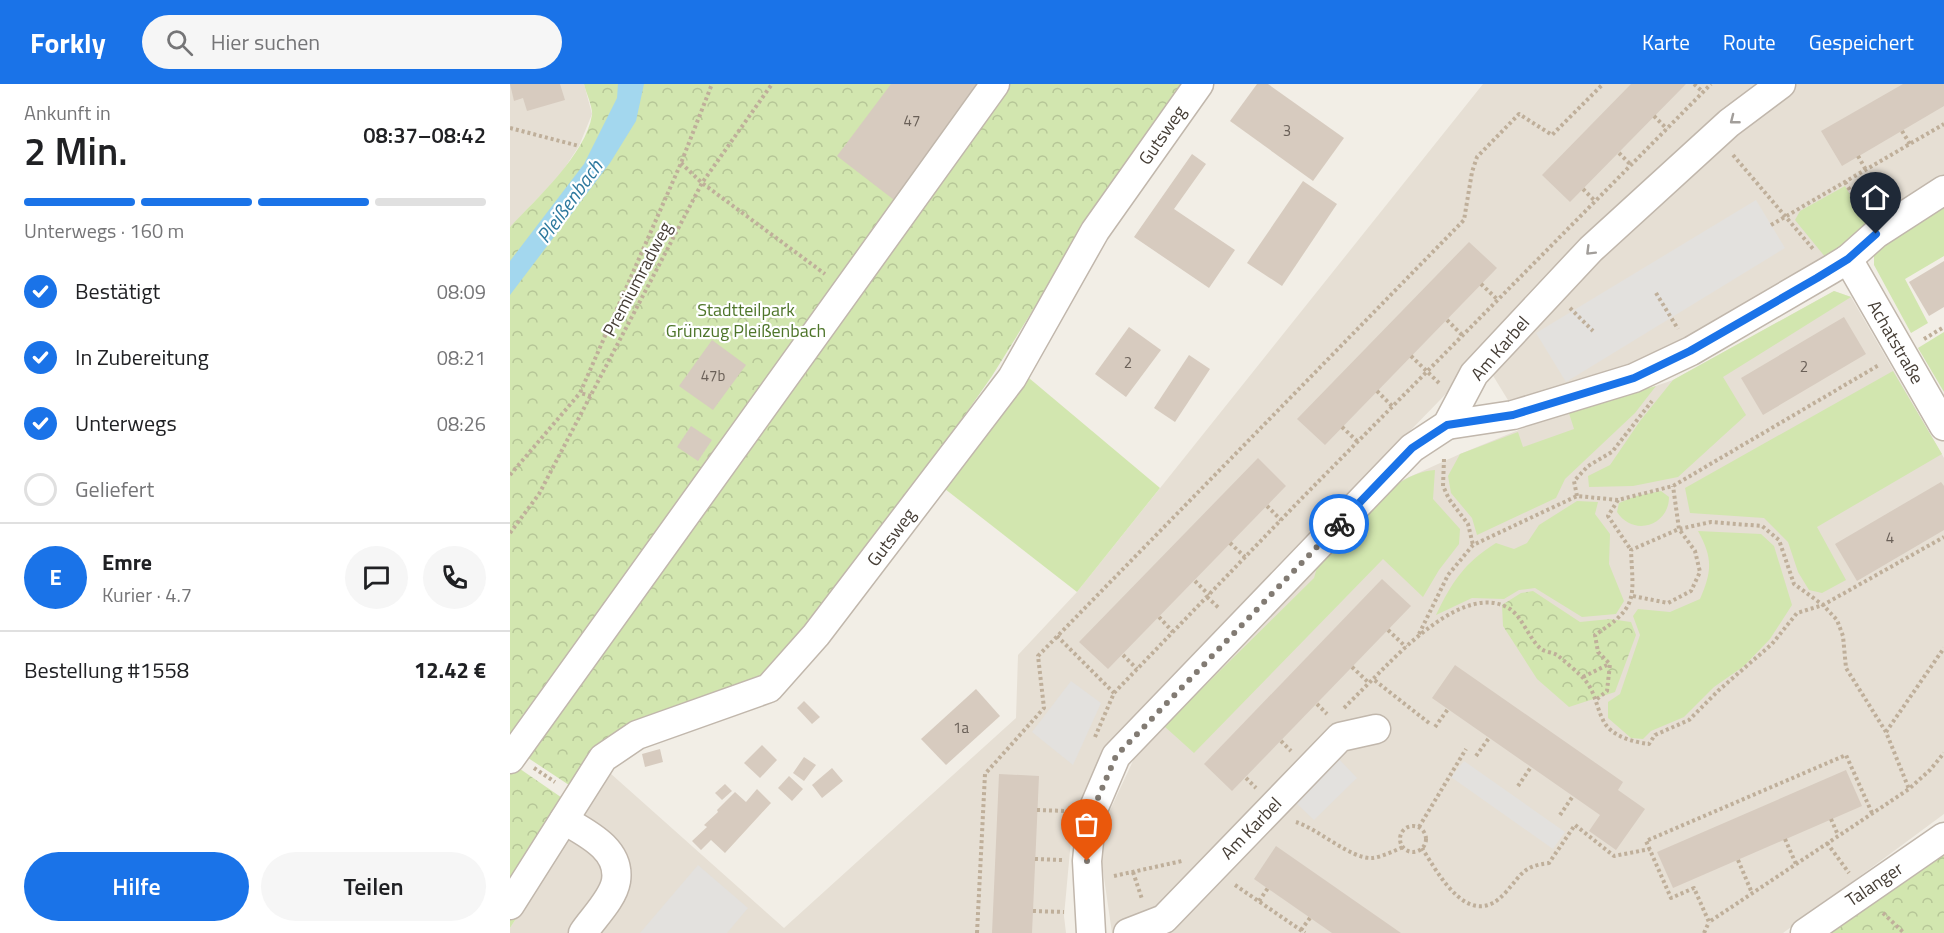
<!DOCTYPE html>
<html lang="de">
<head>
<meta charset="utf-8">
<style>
	:root { --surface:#fff; --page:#f6f6f6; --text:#202124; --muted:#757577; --line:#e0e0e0; --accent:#1a73e8 }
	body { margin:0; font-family:"Titillium Web",sans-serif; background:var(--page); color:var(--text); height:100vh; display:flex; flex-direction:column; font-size:22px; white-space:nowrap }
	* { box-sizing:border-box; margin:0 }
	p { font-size:20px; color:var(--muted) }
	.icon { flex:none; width:33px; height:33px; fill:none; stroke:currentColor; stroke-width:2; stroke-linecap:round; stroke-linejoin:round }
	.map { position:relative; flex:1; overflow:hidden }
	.sheet { display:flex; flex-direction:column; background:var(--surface); width:510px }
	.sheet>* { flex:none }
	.pin { position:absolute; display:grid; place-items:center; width:51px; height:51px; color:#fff; margin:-62px -26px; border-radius:50% 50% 50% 0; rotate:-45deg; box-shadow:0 0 6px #0007 }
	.pin .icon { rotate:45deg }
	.courier { position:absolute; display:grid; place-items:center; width:60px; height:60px; margin:-30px; border:4px solid #1a73e8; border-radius:50%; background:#fff; color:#222; box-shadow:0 2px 8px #0007 }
	.overview em { font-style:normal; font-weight:600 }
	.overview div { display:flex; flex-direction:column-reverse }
	.overview { display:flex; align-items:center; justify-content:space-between; height:102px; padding:0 24px }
	h1 { font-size:39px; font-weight:600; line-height:45px }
	.bar { display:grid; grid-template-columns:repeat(4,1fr); gap:9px 6px; align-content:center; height:72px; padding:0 24px }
	.bar i { height:8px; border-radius:4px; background:var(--line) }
	.bar .current { background:var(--accent) }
	.bar p { grid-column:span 4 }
	.line { display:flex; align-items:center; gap:15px; padding:0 24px; border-top:2px solid var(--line) }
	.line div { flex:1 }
	.round { display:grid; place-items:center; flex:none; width:63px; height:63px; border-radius:32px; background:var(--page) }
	ol { padding:0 24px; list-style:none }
	li { display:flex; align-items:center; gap:18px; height:66px }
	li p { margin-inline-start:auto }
	li .icon { padding:6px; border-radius:50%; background:var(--accent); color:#fff; stroke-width:4 }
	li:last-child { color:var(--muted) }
	li i { width:33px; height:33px; border:3px solid var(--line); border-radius:50% }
	.button { display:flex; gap:12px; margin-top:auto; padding:12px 24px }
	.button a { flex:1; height:69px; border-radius:36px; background:var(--accent); color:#fff; font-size:24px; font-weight:600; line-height:69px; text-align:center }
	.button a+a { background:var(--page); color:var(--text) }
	header { display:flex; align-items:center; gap:36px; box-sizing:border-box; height:84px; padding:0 30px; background:var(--accent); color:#fff }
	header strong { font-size:28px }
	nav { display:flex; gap:33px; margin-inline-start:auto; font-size:21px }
	.search { width:420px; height:54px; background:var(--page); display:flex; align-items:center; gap:15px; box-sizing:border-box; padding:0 21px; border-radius:33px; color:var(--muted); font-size:22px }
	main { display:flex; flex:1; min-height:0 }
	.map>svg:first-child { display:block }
</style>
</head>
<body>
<header>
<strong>Forkly</strong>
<div class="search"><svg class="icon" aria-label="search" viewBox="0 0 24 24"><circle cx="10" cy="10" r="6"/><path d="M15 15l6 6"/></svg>Hier suchen</div>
<nav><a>Karte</a><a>Route</a><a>Gespeichert</a></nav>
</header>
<main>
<section class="sheet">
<div class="overview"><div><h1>2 Min.</h1><p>Ankunft in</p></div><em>08:37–08:42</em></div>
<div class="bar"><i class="current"></i><i class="current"></i><i class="current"></i><i></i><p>Unterwegs · 160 m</p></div>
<ol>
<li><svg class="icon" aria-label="check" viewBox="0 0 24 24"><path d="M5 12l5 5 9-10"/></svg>Bestätigt<p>08:09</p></li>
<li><svg class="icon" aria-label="check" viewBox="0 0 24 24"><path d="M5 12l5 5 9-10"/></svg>In Zubereitung<p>08:21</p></li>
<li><svg class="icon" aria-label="check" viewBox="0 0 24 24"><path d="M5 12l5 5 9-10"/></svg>Unterwegs<p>08:26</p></li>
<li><i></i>Geliefert</li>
</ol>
<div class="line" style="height:108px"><b class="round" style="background:var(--accent);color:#fff">E</b><div><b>Emre</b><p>Kurier · 4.7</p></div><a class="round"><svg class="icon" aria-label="chat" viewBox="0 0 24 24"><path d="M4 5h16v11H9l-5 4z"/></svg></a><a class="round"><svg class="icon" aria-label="phone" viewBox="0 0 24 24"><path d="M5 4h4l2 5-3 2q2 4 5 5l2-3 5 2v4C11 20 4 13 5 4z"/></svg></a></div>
<div class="line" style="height:78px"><div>Bestellung #1558</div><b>12.42 €</b></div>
<div class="button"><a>Hilfe</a><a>Teilen</a></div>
</section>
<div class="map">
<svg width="1434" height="849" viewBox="0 0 1434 849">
	<defs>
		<pattern id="forest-crowns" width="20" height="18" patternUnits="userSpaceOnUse" patternTransform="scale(1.5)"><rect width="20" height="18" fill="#d2e6af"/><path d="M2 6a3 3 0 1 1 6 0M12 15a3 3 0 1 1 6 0" fill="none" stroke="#b6c697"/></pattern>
	</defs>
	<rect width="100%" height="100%" fill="#f2eee6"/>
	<!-- residential -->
	<g fill="#e6dfd4">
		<polygon points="0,0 74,0 82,30 69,62 50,91 0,143"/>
		<polygon points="973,0 1254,0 1116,120 930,316 656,598 595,665 563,734 554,832 556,849 0,849 0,844 100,689 274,844 506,634 508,571 567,508"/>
		<polygon points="1287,0 1434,0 1434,97 1186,259 1001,321 982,290 993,268 1152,112"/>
		<polygon points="1324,207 1341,213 1434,374 1434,730 1273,849 602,849 588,752 635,651 884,400 950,370 1058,326 1123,310 1163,296"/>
	</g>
	<!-- green -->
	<g fill="#d2e6af">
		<polygon points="1335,102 1357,140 1356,146 1316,174 1285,136 1290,127"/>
		<polygon points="1434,123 1434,172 1395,195 1418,239 1401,249 1364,181 1364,170 1373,160"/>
		<polygon points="1324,207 1341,213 1213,293 1236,331 1168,393 1123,402 1079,403 1078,392 1100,381 1130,337 1163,296"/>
		<polygon points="1434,248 1434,308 1408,264"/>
		<polygon points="1383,287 1432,370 1307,443 1336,496 1312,509 1299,506 1288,488 1278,458 1254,434 1180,429 1175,404"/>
		<polygon points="513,289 650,404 567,508 435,405"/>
		<polygon points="1146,302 1125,329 1055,395 1046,414 967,451 962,434 941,409 938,392 950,370 1008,348 1013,363 1064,345 1058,326"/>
		<path d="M 925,386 L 923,415 L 950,445 L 949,460 L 929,486 L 913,513 L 873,475 L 684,669 L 654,642 L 804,494 L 808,480 C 838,448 879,389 925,386 Z"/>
		<path d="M 1151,407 L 1159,413 C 1159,442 1123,453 1107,428 L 1109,419 L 1126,412 Z"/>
		<path d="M 1067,417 L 1088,418 L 1085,430 L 1100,450 L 1099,480 L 1114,517 L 1106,530 L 1072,533 L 1025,504 L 1009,506 L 994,515 L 962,514 L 926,531 C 942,498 954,479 986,459 L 1004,465 L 1017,459 L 1029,441 Z"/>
		<path d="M 1188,447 L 1251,450 L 1264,462 L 1282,521 L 1260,555 L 1234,582 L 1204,603 L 1174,633 L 1141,647 L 1133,655 L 1121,654 L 1098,634 L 1098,618 L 1110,610 L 1130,551 L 1123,532 L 1128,525 L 1160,528 L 1190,515 C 1202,487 1203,474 1188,447 Z"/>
	</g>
	<!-- forest -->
	<g fill="url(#forest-crowns)">
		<path d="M 74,0 L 681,0 L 564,160 L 482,292 L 346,487 L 257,596 L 62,703 L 0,662 L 0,143 C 26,115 76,70 82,31 C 83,23 76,9 74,0 Z"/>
		<polygon points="1023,507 1070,538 1100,535 1121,538 1126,551 1105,608 1059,623 1027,595 993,542 992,521 1011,509"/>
		<polygon points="0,678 74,729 0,844"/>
		<polygon points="1434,760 1434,849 1306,849"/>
	</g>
	<!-- parking -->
	<g fill="#e3e1de">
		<polygon points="1246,116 1275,164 1056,298 1026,249"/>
		<polygon points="561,597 591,619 563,681 522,648"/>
		<polygon points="828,674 847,694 804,736 785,718"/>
		<polygon points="954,677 1055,748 1043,765 941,693"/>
		<polygon points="188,781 238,824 217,849 130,849"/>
	</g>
	<!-- water -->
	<polygon fill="#a3d7ee" points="108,0 134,0 126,37 100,79 0,211 0,177 74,80 107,14"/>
	<!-- building -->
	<g fill="#d7cbbf">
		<polygon points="0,0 50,0 55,16 17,27 13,14 4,17"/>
		<polygon points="381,0 478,0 388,119 327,72"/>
		<polygon points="747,0 758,0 834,54 803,97 720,37"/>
		<polygon points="1121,0 1176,0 1060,118 1032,91"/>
		<polygon points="1393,0 1434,0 1434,22 1332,82 1311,47"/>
		<polygon points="682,70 696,80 664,125 725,166 699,204 624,153"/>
		<polygon points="793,97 827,120 772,202 737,179"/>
		<polygon points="959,158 987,184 815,361 787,335"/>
		<polygon points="1434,177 1434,223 1419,232 1399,198"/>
		<polygon points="1334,233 1356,270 1253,331 1231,294"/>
		<polygon points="619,243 651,266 616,313 585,290"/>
		<polygon points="202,256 236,281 203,326 169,302"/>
		<polygon points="679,271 700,285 665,338 644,324"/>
		<polygon points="181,342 202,356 188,377 167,363"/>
		<polygon points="748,374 776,402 598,585 569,558"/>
		<polygon points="1431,398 1434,402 1434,446 1347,497 1325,460"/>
		<polygon points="872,495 901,522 722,707 694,680"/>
		<polygon points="945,581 1113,698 1108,706 1135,725 1106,766 1079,747 1090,731 922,614"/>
		<polygon points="466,605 490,632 436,681 411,655"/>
		<polygon points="294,617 310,633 302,640 287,624"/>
		<polygon points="252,661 267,676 250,694 234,679"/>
		<polygon points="150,665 153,678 135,683 132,670"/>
		<polygon points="294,673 306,681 294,697 283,689"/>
		<polygon points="322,684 333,697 312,714 302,701"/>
		<polygon points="1336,686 1352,722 1163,804 1147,768"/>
		<polygon points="489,690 529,692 522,849 482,849"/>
		<polygon points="279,692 293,705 282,717 268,704"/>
		<polygon points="215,700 222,707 212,716 205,709"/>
		<polygon points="247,705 261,719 215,769 201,756 191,766 182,757 197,743 194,741 208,728 207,726 225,708 236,718"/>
		<polygon points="766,762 891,849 822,849 744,795"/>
	</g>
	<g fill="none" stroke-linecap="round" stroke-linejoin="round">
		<defs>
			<g id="minor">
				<polyline points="1338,175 1434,342"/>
				<polyline points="937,341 1003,331 1124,294 1181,267 1320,186 1338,175 1366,150 1434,106"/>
				<polyline points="0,675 485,0"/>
				<path d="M 54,736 C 76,749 111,765 106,797 C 103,815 83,834 73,849"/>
				<polyline points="0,821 93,674 127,651 259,604 306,551 502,294 585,147 689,0"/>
				<polyline points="581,849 577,777 582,728 606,672 902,364 937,341 964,290 1081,165 1219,39 1271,0"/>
				<polyline points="618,849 654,835 830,653 866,645"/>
				<polyline points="1295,849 1434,753"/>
			</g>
		</defs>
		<!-- minor casing -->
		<use href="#minor" stroke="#c1b7ac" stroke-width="31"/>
		<!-- path -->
		<g stroke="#bfaf9a" stroke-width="4" stroke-dasharray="3 3" stroke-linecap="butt">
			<polyline points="1184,0 1193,8"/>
			<polyline points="1144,32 1157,45"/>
			<polyline points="0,44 69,62"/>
			<polyline points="1392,47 1400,60"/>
			<polyline points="1109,69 1121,81"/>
			<polyline points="1223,71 1304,166"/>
			<polyline points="1348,72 1356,86"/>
			<polyline points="171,79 192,99 315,190"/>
			<polyline points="1335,98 1353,128"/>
			<polyline points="1073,105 1085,117"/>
			<polyline points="1261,141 1434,40"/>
			<polyline points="971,200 988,216"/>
			<polyline points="1146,209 1168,245"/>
			<polyline points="1060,224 1083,247"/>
			<polyline points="937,236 953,252"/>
			<polyline points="1414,255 1434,243"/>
			<polyline points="901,272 929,299"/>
			<polyline points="867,307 883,323"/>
			<polyline points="81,312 70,309 171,79 202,0"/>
			<polyline points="832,343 848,358"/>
			<polyline points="934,375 933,402 939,415 958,440 963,461"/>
			<polyline points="0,391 70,309"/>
			<polyline points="1067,412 1064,397 1078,382 1102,368 1142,317"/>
			<polyline points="1108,416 1098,432 1121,466"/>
			<polyline points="757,422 771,436"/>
			<polyline points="0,449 29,410 192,99 262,0"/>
			<polyline points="720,459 735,473"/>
			<polyline points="685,497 699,511"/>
			<polyline points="1123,512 1158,519 1181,507 1190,488 1185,467 1169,445 1201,438 1252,442 1269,456 1284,500 1313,521 1327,536 1333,552 1336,584 1376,648 1399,705"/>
			<polyline points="697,513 710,525"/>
			<polyline points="649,533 663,548"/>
			<polyline points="878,546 896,563"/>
			<polyline points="909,550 938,491 963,461 1067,412 1108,416 1163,402 1369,281"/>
			<polyline points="547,552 604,609"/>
			<polyline points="613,571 627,585"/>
			<polyline points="842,583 859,599"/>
			<polyline points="1073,593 1099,580"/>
			<path d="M 1087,615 L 1097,607 L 1100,580 L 1088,568 L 1085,551 C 1129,522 1123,515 1121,466 L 1169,445 L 1163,402"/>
			<polyline points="807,620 817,630"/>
			<polyline points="834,624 863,595"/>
			<path d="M 919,639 L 863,595 C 891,567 956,497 1000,525 C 1012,533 1019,554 1030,564 C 1034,568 1042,568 1047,571 C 1051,574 1072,592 1074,595 C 1085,607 1086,622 1093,636 C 1100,652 1123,658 1139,660 L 1145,651 L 1179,636 L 1209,606 L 1262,560 L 1287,529 L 1313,521 L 1434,453"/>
			<polyline points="925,643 938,625"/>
			<polyline points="1376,648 1434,564"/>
			<polyline points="585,653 604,609 793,413 1201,0"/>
			<polyline points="771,657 781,667"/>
			<polyline points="966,672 979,654"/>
			<polyline points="24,684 45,698"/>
			<polyline points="736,694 746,704"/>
			<polyline points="1008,702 1021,683"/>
			<polyline points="527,726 557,727"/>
			<polyline points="1362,729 1336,671 1136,757 1161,814 1184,804 1199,838 1399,705 1420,686 1434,669"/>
			<polyline points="1050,731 1063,712"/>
			<polyline points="1321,735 1328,751"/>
			<path d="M 786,738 C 808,745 841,775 862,774 C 872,773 884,767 893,763"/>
			<circle cx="903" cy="755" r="13"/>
			<polyline points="909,743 956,665"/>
			<polyline points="1275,755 1286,780"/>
			<polyline points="1317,759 1339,789"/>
			<path d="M 912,764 C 929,791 960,849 996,808 C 1012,790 1013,782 1039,779 L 1065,741 L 1104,772 L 1140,765"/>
			<polyline points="525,775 552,776"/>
			<polyline points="1228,776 1242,809"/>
			<polyline points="623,788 632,815"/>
			<polyline points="604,792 672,777"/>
			<polyline points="725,801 795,849"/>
			<polyline points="749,817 758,804"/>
			<polyline points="523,827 554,828"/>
			<polyline points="1373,829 1394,849"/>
			<polyline points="791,846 800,834"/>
			<polyline points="467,849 475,690 534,624 528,572 954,136 962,88 967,73 1009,30 1042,51 1093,0"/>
			<polyline points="1194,849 1199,838"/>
		</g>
		<!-- minor -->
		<use href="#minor" stroke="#fff" stroke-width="28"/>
	</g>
	<!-- one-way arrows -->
	<defs><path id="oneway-chevron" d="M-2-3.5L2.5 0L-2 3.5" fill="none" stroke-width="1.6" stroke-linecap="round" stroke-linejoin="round" transform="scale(1.5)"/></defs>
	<g stroke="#a29e9a">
		<use href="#oneway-chevron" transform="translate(1224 36) rotate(142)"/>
		<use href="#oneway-chevron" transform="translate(1080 167) rotate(135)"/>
	</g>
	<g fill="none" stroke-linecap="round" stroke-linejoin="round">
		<!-- done -->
		<polyline stroke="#827b73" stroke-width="6" stroke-dasharray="0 10.8" points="577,777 582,728 606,672 829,440"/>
		<!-- route -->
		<polyline stroke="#1a73e8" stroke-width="8" points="829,440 902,364 937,341 1003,331 1124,294 1180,267 1307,194 1338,175 1366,150"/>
	</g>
	<g text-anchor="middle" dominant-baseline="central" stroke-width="4.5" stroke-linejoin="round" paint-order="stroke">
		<!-- number labels -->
		<g font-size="15" fill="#6a6058">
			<text x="402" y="36">47</text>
			<text x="777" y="46">3</text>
			<text x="618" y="278">2</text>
			<text x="1294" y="282">2</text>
			<text x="203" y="291">47b</text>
			<text x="1380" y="453">4</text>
			<text x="451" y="643">1a</text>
		</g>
		<!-- street labels -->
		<g font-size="18" fill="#453d35" stroke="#fff">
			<text transform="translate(652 51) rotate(-55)">Gutsweg</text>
			<text transform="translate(127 195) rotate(-62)">Premiumradweg</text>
			<text transform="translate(1386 258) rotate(60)">Achatstraße</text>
			<text transform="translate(990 264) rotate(-49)">Am Karbel</text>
			<text transform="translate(381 453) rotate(-53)">Gutsweg</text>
			<text transform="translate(741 744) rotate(-46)">Am Karbel</text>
			<text transform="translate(1364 800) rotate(-34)">Talanger</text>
		</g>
		<!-- park labels -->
		<g font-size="18" fill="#4e752a" stroke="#fff">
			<text x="236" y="225">Stadtteilpark<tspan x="236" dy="21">Grünzug Pleißenbach</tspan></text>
		</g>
		<!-- water labels -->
		<g font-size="20" font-style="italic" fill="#2e799e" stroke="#fff">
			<text transform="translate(59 117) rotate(-54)">Pleißenbach</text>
		</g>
	</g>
</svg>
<div class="pin" style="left:577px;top:777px;background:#ea580c"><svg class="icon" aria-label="bag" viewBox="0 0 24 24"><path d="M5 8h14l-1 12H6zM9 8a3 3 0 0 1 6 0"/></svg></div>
<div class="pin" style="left:1366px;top:150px;background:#1f2937"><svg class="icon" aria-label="home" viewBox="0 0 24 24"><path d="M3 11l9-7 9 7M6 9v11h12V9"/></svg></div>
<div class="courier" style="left:829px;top:440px"><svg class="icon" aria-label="bike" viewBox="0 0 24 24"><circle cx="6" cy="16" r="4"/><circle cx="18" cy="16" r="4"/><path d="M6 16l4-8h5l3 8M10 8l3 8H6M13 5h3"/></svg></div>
</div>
</main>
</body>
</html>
